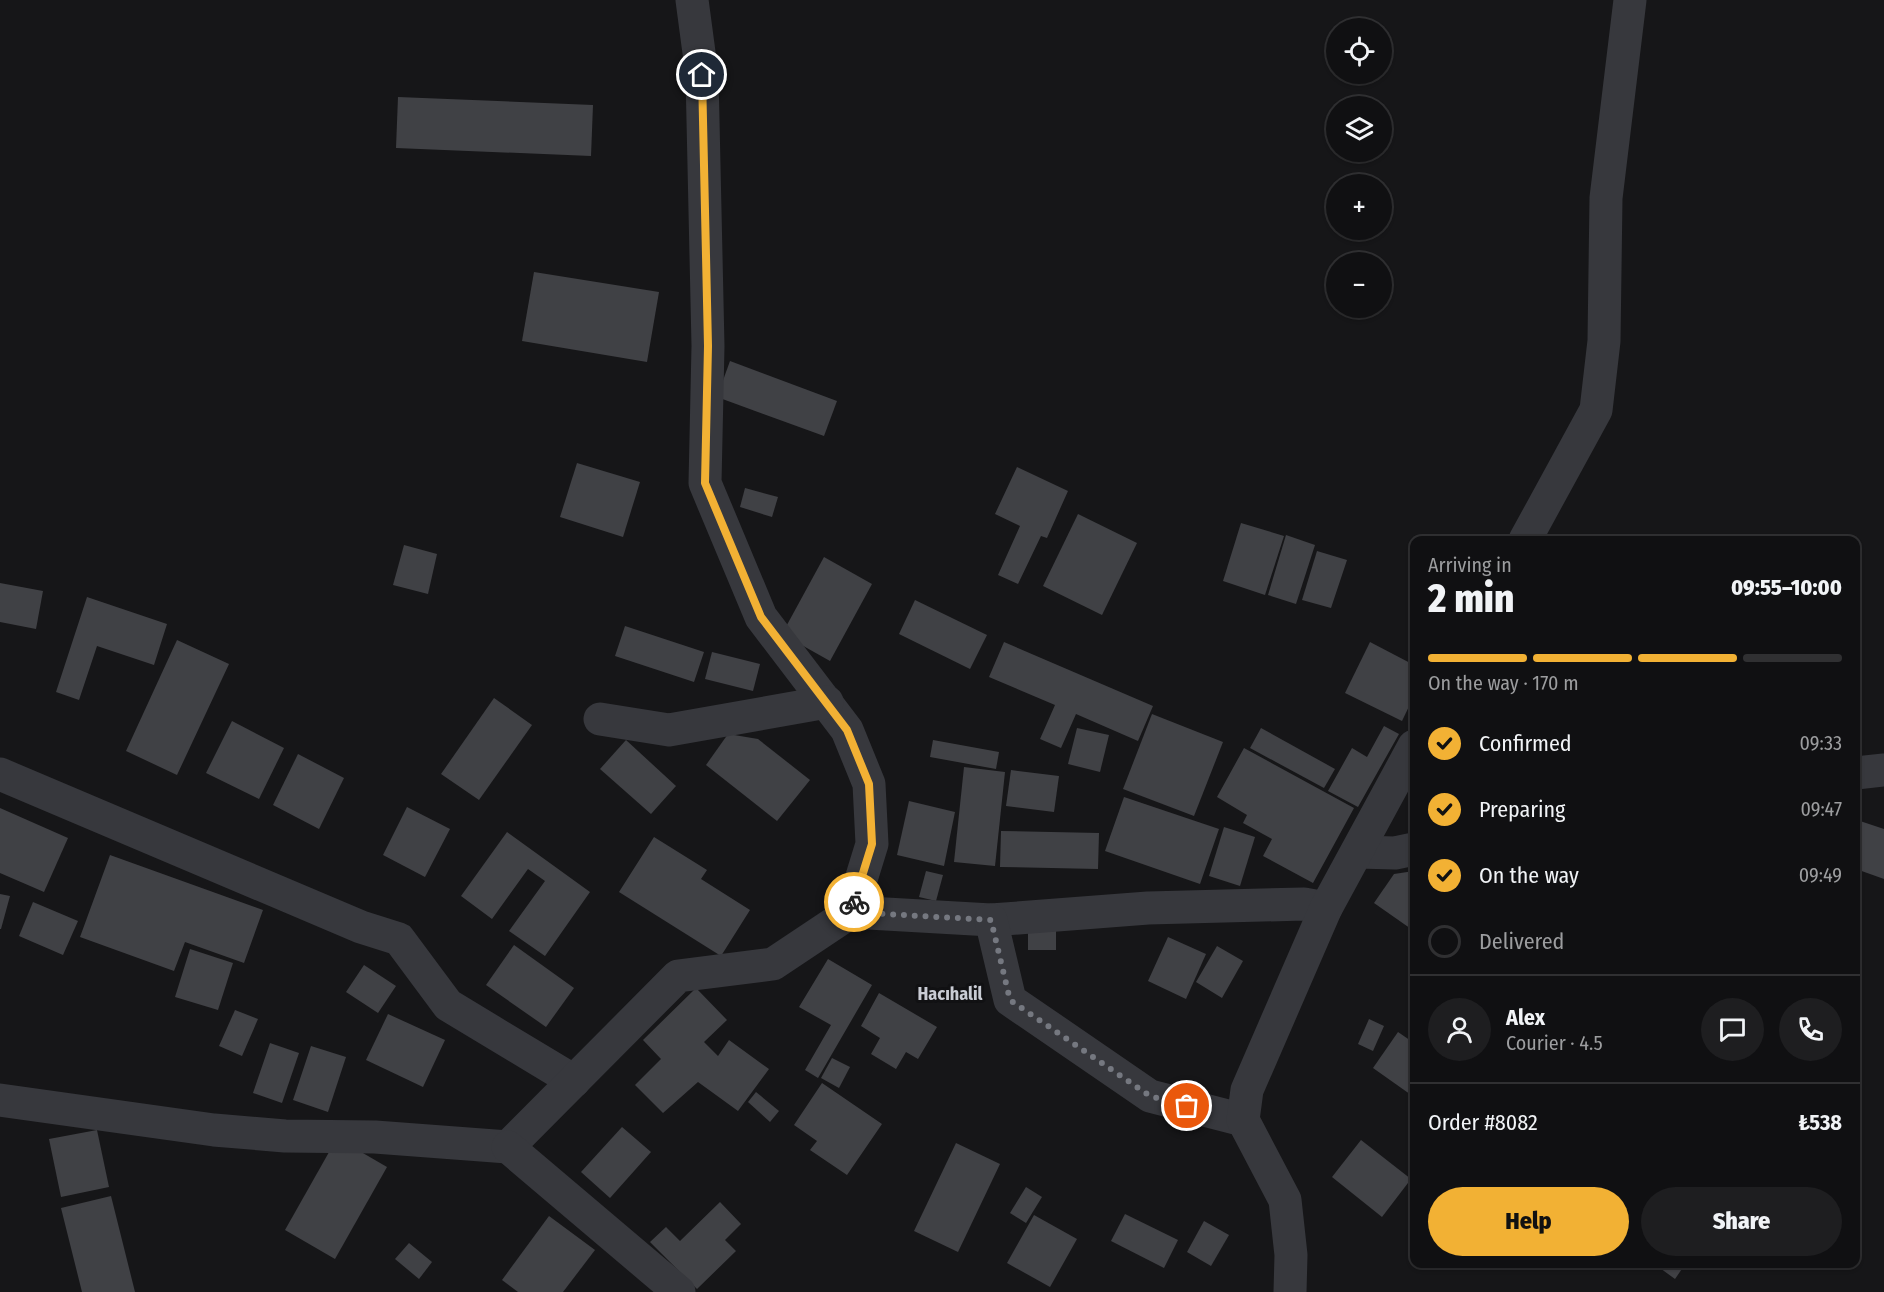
<!DOCTYPE html>
<html lang="en">
<head>
<meta charset="utf-8">
<style>
	:root { --surface:#101012; --page:#1e1e20; --text:#f1f3f6; --muted:#9c9d9f; --line:#303032; --accent:#f2b134 }
	body { margin:0; font-family:"Fira Sans Condensed",sans-serif; background:var(--page); color:var(--text); height:100vh; display:flex; flex-direction:column; font-size:22px; white-space:nowrap }
	* { box-sizing:border-box; margin:0 }
	p { font-size:20px; color:var(--muted) }
	.icon { flex:none; width:33px; height:33px; fill:none; stroke:currentColor; stroke-width:2; stroke-linecap:round; stroke-linejoin:round }
	.map { position:relative; flex:1; overflow:hidden }
	.drawer { position:absolute; left:1410px; top:536px; width:450px; height:732px; display:flex; flex-direction:column; background:var(--surface); border-radius:12px; box-shadow:0 2px 4px #0004,0 0 0 2px var(--line) }
	.drawer>* { flex:none }
	.tools { position:absolute; left:1326px; top:18px; display:grid; gap:12px }
	.tools a { display:grid; place-items:center; width:66px; height:66px; border-radius:50%; background:var(--surface); box-shadow:0 2px 4px #0004,0 0 0 2px var(--line); font-size:30px }
	.pin { position:absolute; display:grid; place-items:center; width:51px; height:51px; color:#fff; margin:-26px; border:3px solid #fff; border-radius:50%; box-shadow:0 2px 6px #0007 }
	.courier { position:absolute; display:grid; place-items:center; width:60px; height:60px; margin:-30px; border:4px solid #f2b134; border-radius:50%; background:#fff; color:#222; box-shadow:0 2px 8px #0007 }
	.head em { font-style:normal; font-weight:800 }
	.head div { display:flex; flex-direction:column-reverse }
	.head { display:flex; align-items:center; justify-content:space-between; height:102px; padding:0 18px }
	h1 { font-size:39px; font-weight:800; line-height:45px }
	.bar { display:grid; grid-template-columns:repeat(4,1fr); gap:9px 6px; align-content:center; height:72px; padding:0 18px }
	.bar i { height:8px; border-radius:4px; background:var(--line) }
	.bar .active { background:var(--accent) }
	.bar p { grid-column:span 4 }
	.line { display:flex; align-items:center; gap:15px; padding:0 18px; border-top:2px solid var(--line) }
	.line div { flex:1 }
	.round { display:grid; place-items:center; flex:none; width:63px; height:63px; border-radius:32px; background:var(--page) }
	ol { padding:0 18px; list-style:none }
	li { display:flex; align-items:center; gap:18px; height:66px }
	li p { margin-inline-start:auto }
	li .icon { padding:6px; border-radius:50%; background:var(--accent); color:#111; stroke-width:4 }
	li:last-child { color:var(--muted) }
	li i { width:33px; height:33px; border:3px solid var(--line); border-radius:50% }
	.action { display:flex; gap:12px; margin-top:auto; padding:12px 18px }
	.action a { flex:1; height:69px; border-radius:36px; background:var(--accent); color:#111; font-size:24px; font-weight:800; line-height:69px; text-align:center }
	.action a+a { background:var(--page); color:var(--text) }
	.map>svg:first-child { display:block }
</style>
</head>
<body>
<div class="map">
<svg width="1884" height="1292" viewBox="0 0 1884 1292">
	<rect width="100%" height="100%" fill="#161618"/>
	<!-- building -->
	<g fill="#404145">
		<polygon points="398,97 593,105 591,156 396,148"/>
		<polygon points="534,272 659,292 647,362 522,341"/>
		<polygon points="730,361 837,401 824,436 717,397"/>
		<polygon points="577,463 640,482 623,537 560,517"/>
		<polygon points="1017,467 1068,491 1047,538 1041,536 1018,584 998,575 1020,526 995,514"/>
		<polygon points="745,488 778,497 772,517 740,507"/>
		<polygon points="1078,514 1137,543 1102,615 1043,586"/>
		<polygon points="1241,523 1284,536 1265,595 1223,581"/>
		<polygon points="1286,535 1315,545 1296,604 1268,595"/>
		<polygon points="404,545 437,554 428,594 393,585"/>
		<polygon points="1317,551 1347,560 1331,608 1302,600"/>
		<polygon points="824,557 872,584 830,661 782,634"/>
		<polygon points="0,583 43,591 36,629 0,622"/>
		<polygon points="87,597 167,624 154,665 97,646 79,700 56,692"/>
		<polygon points="915,600 987,635 970,669 899,634"/>
		<polygon points="625,626 704,652 694,682 615,656"/>
		<polygon points="177,640 229,664 177,775 126,751"/>
		<polygon points="1004,642 1153,706 1138,741 1076,714 1061,748 1040,739 1055,705 989,677"/>
		<polygon points="1370,642 1414,665 1414,696 1402,721 1345,693"/>
		<polygon points="712,652 760,664 753,691 705,679"/>
		<polygon points="494,698 532,725 479,800 441,774"/>
		<polygon points="1152,714 1223,742 1194,816 1123,789"/>
		<polygon points="232,721 284,748 259,799 206,773"/>
		<polygon points="1384,726 1399,734 1358,807 1328,791 1352,748 1367,757"/>
		<polygon points="1077,728 1109,735 1100,772 1068,764"/>
		<polygon points="1261,728 1335,769 1324,788 1250,748"/>
		<polygon points="728,734 758,739 810,780 777,821 706,765"/>
		<polygon points="626,740 676,786 651,814 600,769"/>
		<polygon points="933,740 999,752 996,769 930,757"/>
		<polygon points="1244,748 1354,808 1313,883 1263,856 1272,839 1243,823 1247,815 1217,797"/>
		<polygon points="298,754 344,778 319,829 273,805"/>
		<polygon points="964,767 1005,772 995,866 954,862"/>
		<polygon points="1011,770 1059,776 1054,812 1006,806"/>
		<polygon points="1124,797 1219,829 1200,884 1105,851"/>
		<polygon points="909,801 955,812 944,866 897,855"/>
		<polygon points="407,807 450,829 425,877 383,855"/>
		<polygon points="0,808 68,838 44,892 0,873"/>
		<polygon points="1860,821 1884,829 1884,879 1856,869 1856,834"/>
		<polygon points="1224,827 1255,837 1240,886 1209,876"/>
		<polygon points="1001,831 1099,833 1098,869 1000,867"/>
		<polygon points="507,832 590,892 545,956 509,931 545,881 528,869 492,919 461,896"/>
		<polygon points="654,837 707,870 701,879 750,910 721,956 619,892"/>
		<polygon points="110,855 263,910 244,963 185,942 174,971 80,937"/>
		<polygon points="926,871 943,875 936,901 919,897"/>
		<polygon points="1414,871 1414,931 1374,903 1394,874"/>
		<polygon points="0,894 10,896 1,929 0,929"/>
		<polygon points="33,902 78,921 63,955 19,936"/>
		<polygon points="1056,927 1056,950 1028,950 1028,928"/>
		<polygon points="1168,937 1206,954 1186,999 1148,981"/>
		<polygon points="514,945 574,988 546,1027 486,985"/>
		<polygon points="1217,946 1243,961 1222,998 1196,982"/>
		<polygon points="190,949 233,963 218,1010 175,997"/>
		<polygon points="828,959 872,985 818,1078 805,1070 831,1025 799,1007"/>
		<polygon points="364,965 396,986 378,1013 346,992"/>
		<polygon points="696,988 727,1020 704,1042 718,1056 729,1040 769,1069 738,1111 698,1082 663,1113 635,1085 661,1059 643,1040"/>
		<polygon points="879,993 937,1027 918,1059 906,1052 896,1069 871,1054 880,1038 861,1026"/>
		<polygon points="235,1010 258,1019 242,1056 219,1046"/>
		<polygon points="388,1014 445,1040 423,1087 366,1060"/>
		<polygon points="1369,1019 1384,1026 1373,1051 1358,1044"/>
		<polygon points="1398,1032 1414,1043 1414,1097 1373,1068"/>
		<polygon points="270,1043 299,1053 282,1103 253,1093"/>
		<polygon points="311,1046 346,1057 328,1112 293,1100"/>
		<polygon points="832,1058 850,1067 839,1088 821,1078"/>
		<polygon points="822,1083 882,1124 847,1175 810,1150 817,1141 794,1125"/>
		<polygon points="756,1092 779,1111 770,1122 748,1102"/>
		<polygon points="622,1127 651,1152 610,1198 581,1172"/>
		<polygon points="97,1130 109,1187 61,1197 49,1139"/>
		<polygon points="337,1138 387,1167 335,1259 285,1230"/>
		<polygon points="1361,1140 1411,1179 1382,1217 1332,1177"/>
		<polygon points="956,1143 1000,1164 958,1252 914,1231"/>
		<polygon points="1026,1187 1042,1197 1026,1223 1010,1213"/>
		<polygon points="111,1196 135,1292 82,1292 61,1208"/>
		<polygon points="720,1202 741,1224 725,1240 736,1251 697,1289 650,1242 666,1227 680,1241"/>
		<polygon points="1125,1214 1178,1240 1164,1268 1111,1241"/>
		<polygon points="1034,1215 1077,1239 1050,1287 1007,1263"/>
		<polygon points="549,1216 595,1250 563,1292 518,1292 502,1280"/>
		<polygon points="1204,1221 1229,1235 1211,1266 1187,1252"/>
		<polygon points="409,1243 432,1262 419,1279 395,1259"/>
		<polygon points="1653,1263 1686,1263 1675,1279"/>
	</g>
	<g fill="none" stroke-linecap="round" stroke-linejoin="round">
		<!-- minor -->
		<g stroke="#37383d" stroke-width="33">
			<polyline points="692,0 702,75 708,346 705,483 761,617 847,730 869,784 872,844 851,912 991,920 1148,908 1304,904 1326,908"/>
			<polyline points="1525,540 1596,410 1604,341 1606,198 1630,0"/>
			<polyline points="600,719 669,730 827,702"/>
			<polyline points="1856,773 1884,770"/>
			<polyline points="0,774 361,927 399,939 448,1005 574,1081"/>
			<polyline points="1358,852 1395,853 1414,849"/>
			<polyline points="991,920 1010,1000 1150,1096 1243,1120"/>
			<polyline points="0,1100 214,1130 285,1136 375,1137 508,1147 678,976 773,964 851,912"/>
			<polyline points="508,1147 679,1292"/>
			<polyline points="1290,1292 1291,1255 1285,1200 1243,1120 1247,1090 1326,908 1414,746"/>
		</g>
	</g>
	<g fill="none" stroke-linecap="round" stroke-linejoin="round">
		<!-- done -->
		<polyline stroke="#757880" stroke-width="6" stroke-dasharray="0 10.8" points="854,902 850,912 991,920 1010,1000 1150,1096 1187,1106"/>
		<!-- route -->
		<polyline stroke="#f2b134" stroke-width="8" points="702,75 708,346 705,483 761,617 847,730 869,784 872,844 854,902"/>
	</g>
	<g text-anchor="middle" dominant-baseline="central" stroke-width="6" stroke-linejoin="round" paint-order="stroke">
		<!-- quarter labels -->
		<g font-size="18" font-weight="bold" fill="#c9ccd4" stroke="#111113">
			<text x="950" y="994">Hacıhalil</text>
		</g>
	</g>
</svg>
<div class="tools">
<a><svg class="icon" aria-label="locate" viewBox="0 0 24 24"><circle cx="12" cy="12" r="6"/><path d="M12 2v4M12 18v4M2 12h4M18 12h4"/></svg></a>
<a><svg class="icon" aria-label="layers" viewBox="0 0 24 24"><path d="M12 4l9 5-9 5-9-5zM3 14l9 5 9-5"/></svg></a>
<a>+</a>
<a>−</a>
</div>
<div class="pin" style="left:1187px;top:1106px;background:#ea580c"><svg class="icon" aria-label="bag" viewBox="0 0 24 24"><path d="M5 8h14l-1 12H6zM9 8a3 3 0 0 1 6 0"/></svg></div>
<div class="pin" style="left:702px;top:75px;background:#1f2937"><svg class="icon" aria-label="home" viewBox="0 0 24 24"><path d="M3 11l9-7 9 7M6 9v11h12V9"/></svg></div>
<div class="courier" style="left:854px;top:902px"><svg class="icon" aria-label="bike" viewBox="0 0 24 24"><circle cx="6" cy="16" r="4"/><circle cx="18" cy="16" r="4"/><path d="M6 16l4-8h5l3 8M10 8l3 8H6M13 5h3"/></svg></div>
<section class="drawer">
<div class="head"><div><h1>2 min</h1><p>Arriving in</p></div><em>09:55–10:00</em></div>
<div class="bar"><i class="active"></i><i class="active"></i><i class="active"></i><i></i><p>On the way · 170 m</p></div>
<ol>
<li><svg class="icon" aria-label="check" viewBox="0 0 24 24"><path d="M5 12l5 5 9-10"/></svg>Confirmed<p>09:33</p></li>
<li><svg class="icon" aria-label="check" viewBox="0 0 24 24"><path d="M5 12l5 5 9-10"/></svg>Preparing<p>09:47</p></li>
<li><svg class="icon" aria-label="check" viewBox="0 0 24 24"><path d="M5 12l5 5 9-10"/></svg>On the way<p>09:49</p></li>
<li><i></i>Delivered</li>
</ol>
<div class="line" style="height:108px"><a class="round"><svg class="icon" aria-label="person" viewBox="0 0 24 24"><circle cx="12" cy="8" r="4"/><path d="M4 21q1-7 8-7t8 7"/></svg></a><div><b>Alex</b><p>Courier · 4.5</p></div><a class="round"><svg class="icon" aria-label="chat" viewBox="0 0 24 24"><path d="M4 5h16v11H9l-5 4z"/></svg></a><a class="round"><svg class="icon" aria-label="phone" viewBox="0 0 24 24"><path d="M5 4h4l2 5-3 2q2 4 5 5l2-3 5 2v4C11 20 4 13 5 4z"/></svg></a></div>
<div class="line" style="height:78px"><div>Order #8082</div><b>₺538</b></div>
<div class="action"><a>Help</a><a>Share</a></div>
</section>
</div>
</body>
</html>
